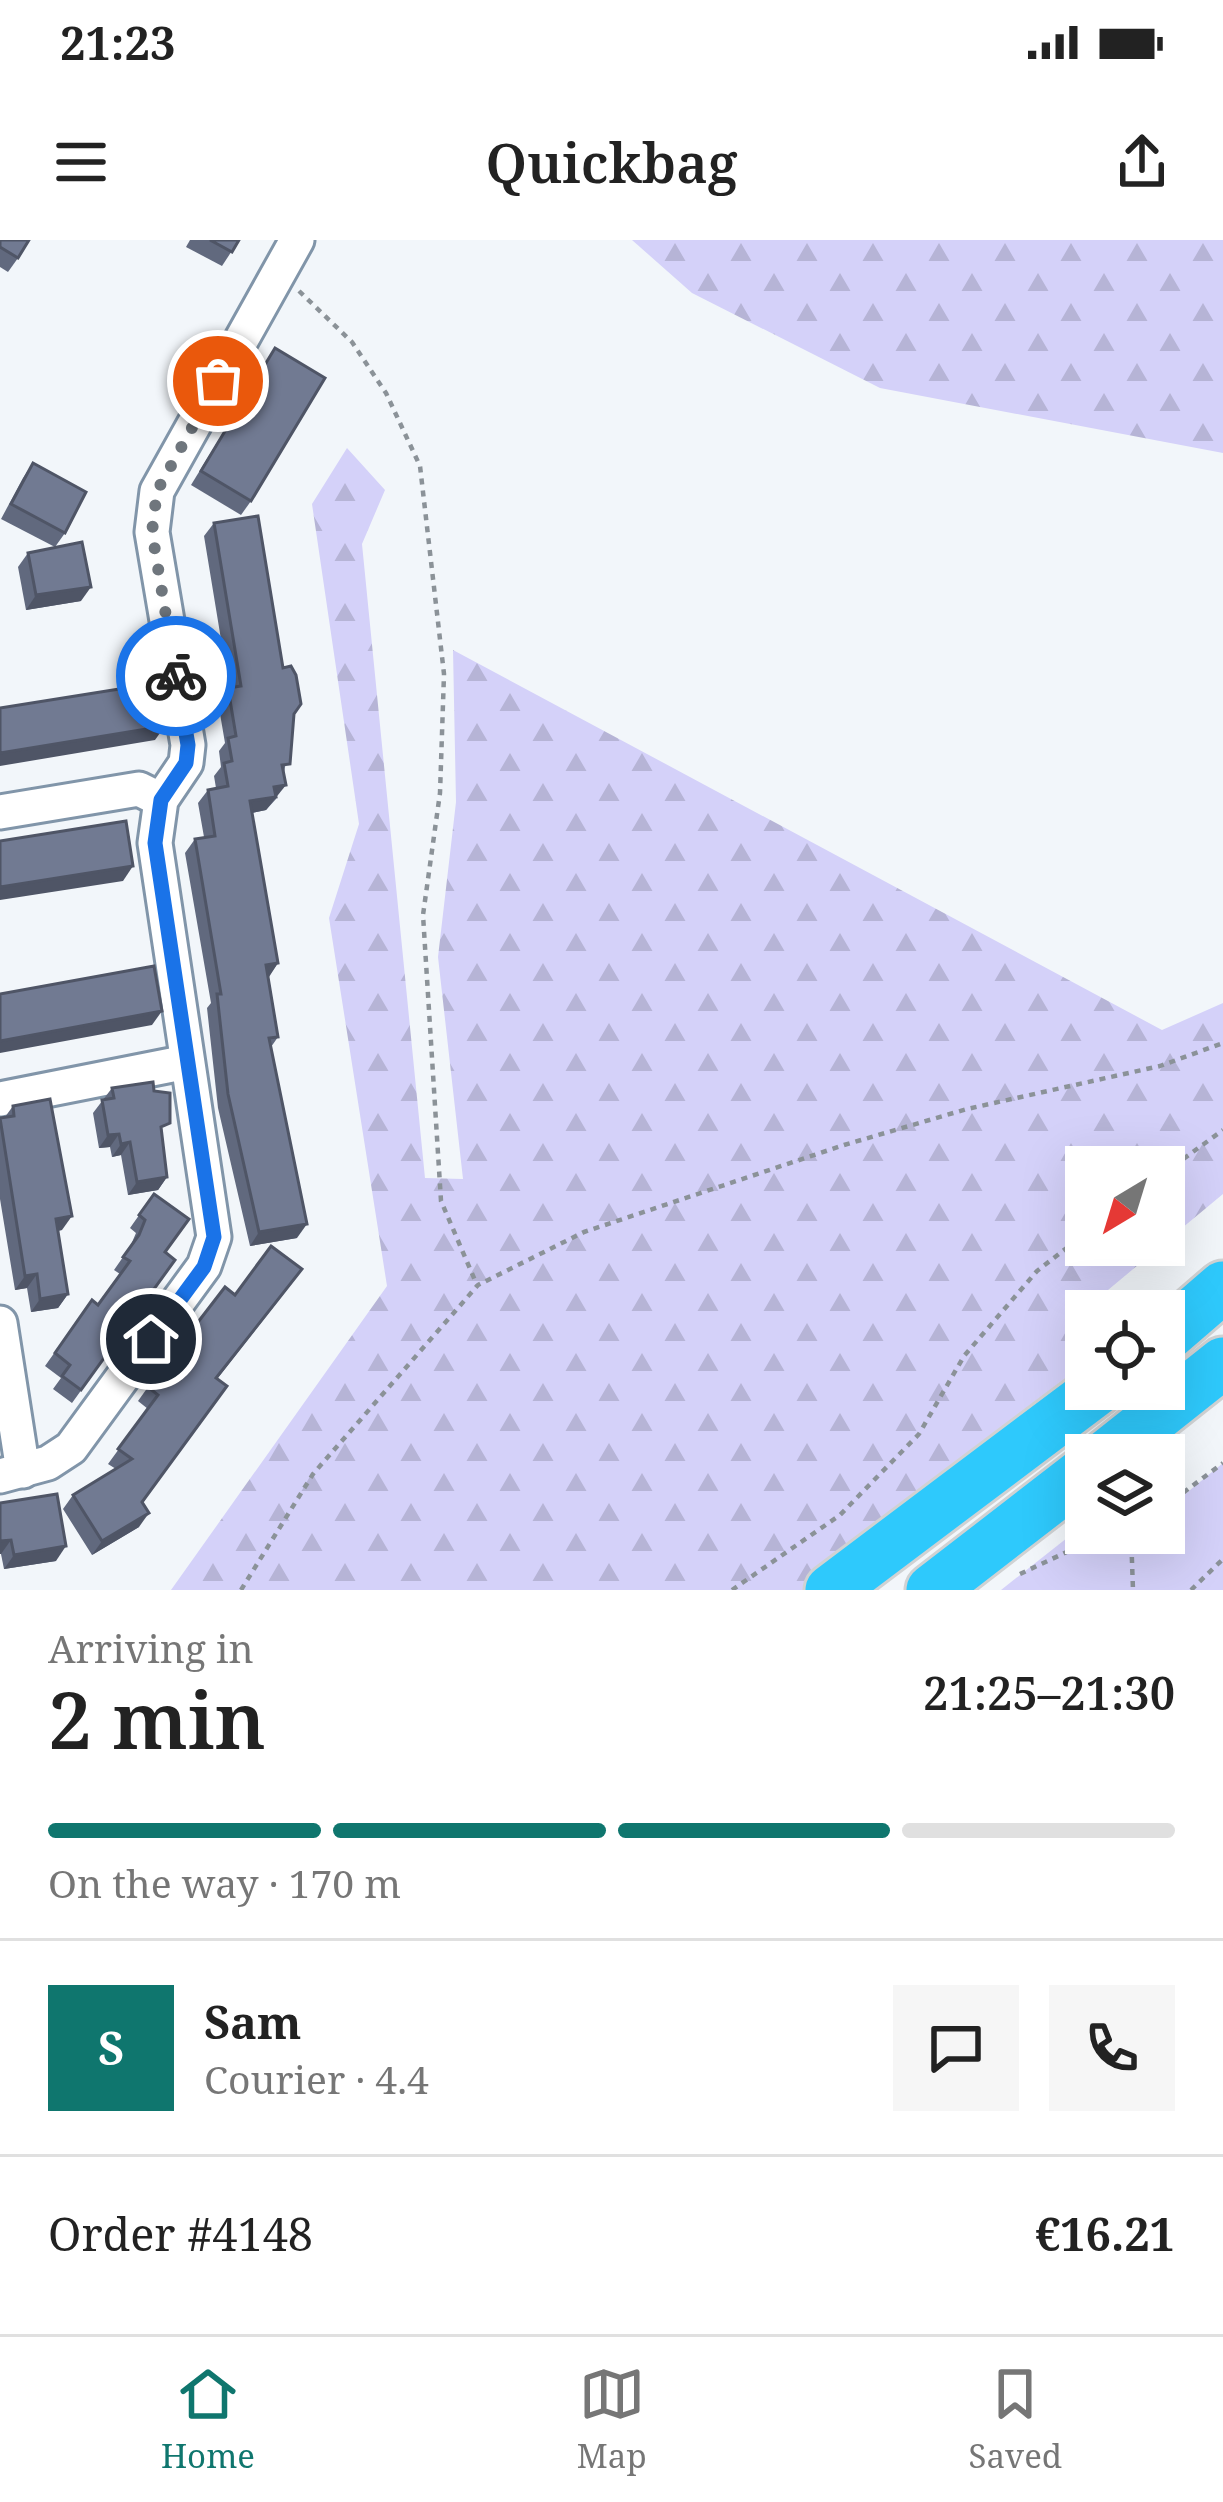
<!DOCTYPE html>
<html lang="en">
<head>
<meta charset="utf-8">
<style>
	:root { --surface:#fff; --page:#f6f6f6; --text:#222; --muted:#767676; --line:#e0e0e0; --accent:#0f766e }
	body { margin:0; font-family:"Noto Serif",serif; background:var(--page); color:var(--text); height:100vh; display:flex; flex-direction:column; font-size:45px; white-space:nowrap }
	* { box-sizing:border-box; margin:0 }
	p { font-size:39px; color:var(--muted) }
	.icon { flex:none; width:66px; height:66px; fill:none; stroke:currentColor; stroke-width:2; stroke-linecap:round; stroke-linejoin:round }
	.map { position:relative; height:1350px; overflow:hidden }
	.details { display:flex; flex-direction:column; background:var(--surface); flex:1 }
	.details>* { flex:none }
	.needle { width:78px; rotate:218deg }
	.buttons { position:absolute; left:1065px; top:906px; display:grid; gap:24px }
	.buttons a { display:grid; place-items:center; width:120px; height:120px; border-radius:0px; background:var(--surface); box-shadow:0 12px 48px #0002; font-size:60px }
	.pin { position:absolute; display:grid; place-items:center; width:102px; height:102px; color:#fff; margin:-51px; border:6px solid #fff; border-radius:50%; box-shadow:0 3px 12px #0007 }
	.courier { position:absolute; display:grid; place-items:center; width:120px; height:120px; margin:-60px; border:9px solid #1a73e8; border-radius:50%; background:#fff; color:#222; box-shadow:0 3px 15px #0007 }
	.headline em { font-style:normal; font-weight:600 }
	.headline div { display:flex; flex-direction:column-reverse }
	.headline { display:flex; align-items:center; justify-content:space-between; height:204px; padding:0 48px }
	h1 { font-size:78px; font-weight:600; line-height:90px }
	.bar { display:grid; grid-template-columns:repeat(4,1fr); gap:18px 12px; align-content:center; height:144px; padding:0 48px }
	.bar i { height:15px; border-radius:9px; background:var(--line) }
	.bar .current { background:var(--accent) }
	.bar p { grid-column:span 4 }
	.line { display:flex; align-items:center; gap:30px; padding:0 48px; border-top:3px solid var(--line) }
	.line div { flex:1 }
	.round { display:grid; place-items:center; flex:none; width:126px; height:126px; border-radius:0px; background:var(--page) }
	.status { display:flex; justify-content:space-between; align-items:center; height:84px; padding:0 60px; background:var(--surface); direction:ltr }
	.status svg { height:33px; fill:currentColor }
	header { display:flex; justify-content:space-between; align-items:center; height:156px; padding:0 48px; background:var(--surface); font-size:54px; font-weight:600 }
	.menu { display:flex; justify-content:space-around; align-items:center; height:168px; border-top:3px solid var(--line); background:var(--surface); font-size:33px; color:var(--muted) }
	.menu a { display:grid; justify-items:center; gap:6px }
	.menu .current { color:var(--accent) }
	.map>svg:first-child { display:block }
</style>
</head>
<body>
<div class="status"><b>21:23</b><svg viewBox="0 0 49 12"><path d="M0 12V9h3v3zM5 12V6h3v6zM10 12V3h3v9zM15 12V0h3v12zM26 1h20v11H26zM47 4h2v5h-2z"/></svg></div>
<header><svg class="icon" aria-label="menu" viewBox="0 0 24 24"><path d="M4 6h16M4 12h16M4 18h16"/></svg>Quickbag<svg class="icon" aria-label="share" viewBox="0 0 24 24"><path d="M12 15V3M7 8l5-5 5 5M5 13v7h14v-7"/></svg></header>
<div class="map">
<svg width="1223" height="1350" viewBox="0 0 1223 1350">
	<defs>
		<pattern id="forest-firs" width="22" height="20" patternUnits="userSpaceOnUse" patternTransform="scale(3)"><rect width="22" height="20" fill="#d4d1f9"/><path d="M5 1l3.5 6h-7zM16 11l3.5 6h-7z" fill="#b6b4d6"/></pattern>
	</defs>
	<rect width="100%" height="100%" fill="#f2f6fa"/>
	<!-- grass -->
	<polygon fill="#d4d1f9" points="1223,1223 1223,1350 1001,1350 1086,1283 1086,1293 1164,1293 1164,1258 1173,1264"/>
	<!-- forest -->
	<g fill="url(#forest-firs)">
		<polygon points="632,0 1223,0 1223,213 880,148 692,53"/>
		<polygon points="347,208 385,250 362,304 425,938 463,939 438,717 456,562 453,410 1162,790 1223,763 1223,954 1164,1003 1164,927 1086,927 1086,1005 1162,1005 1084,1070 1086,1139 911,1284 803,1350 171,1350 387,1046 329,678 359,584 312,264"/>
	</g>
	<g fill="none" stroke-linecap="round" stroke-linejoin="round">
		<defs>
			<g id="minor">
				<polyline points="0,572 139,549 161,560"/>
				<polyline points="0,859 187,822"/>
				<polyline points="0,1083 23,1231"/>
				<polyline points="0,1236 48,1223 71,1208 204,1026 214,997 155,603 161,560 186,523 188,505 152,292 157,251 297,0"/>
			</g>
			<g id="highway">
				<polyline points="1164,1098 1223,1047"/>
				<polyline points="1107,1215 1223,1123"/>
				<polyline points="831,1350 1098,1149"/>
				<polyline points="932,1350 1086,1231"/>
			</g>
		</defs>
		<!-- minor casing -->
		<use href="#minor" stroke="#8195a9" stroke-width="39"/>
		<!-- highway casing -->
		<use href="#highway" stroke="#d0d2d3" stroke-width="57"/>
		<!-- path -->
		<g stroke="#8b9298" stroke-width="4.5" stroke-dasharray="6 6" stroke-linecap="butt">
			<polyline points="299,51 352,102 386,153 420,226 444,434 440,553 423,675 441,961 477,1045"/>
			<polyline points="1164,933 1223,890"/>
			<polyline points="1164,1267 1223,1223"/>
			<polyline points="1131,1293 1133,1350"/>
			<polyline points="1020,1334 1107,1293"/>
			<polyline points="241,1350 313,1234 478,1045 584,992 844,905 967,869 1160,826 1223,803"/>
			<polyline points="732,1350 840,1275 919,1194 964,1116 1037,1031 1086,993"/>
			<polyline points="1191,1350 1223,1319"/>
		</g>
		<!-- minor -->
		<use href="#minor" stroke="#fff" stroke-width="33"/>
		<!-- highway -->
		<use href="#highway" stroke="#2ec9fc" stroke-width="51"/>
	</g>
	<!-- wall -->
	<g fill="#61697e">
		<polygon points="0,0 18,18 8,32 0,27"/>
		<polygon points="190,0 239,0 222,26 186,7"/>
		<polygon points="275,108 251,261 241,275 191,245"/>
		<polygon points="33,223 65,293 55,307 1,279 23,238"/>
		<polygon points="214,283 283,428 294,474 284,533 276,559 266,570 252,573 278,723 268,737 278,797 271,807 297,998 250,1006 218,868 207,768 211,763 185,613 195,599 204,597 198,563 208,550 216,548 214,536 221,527 219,511 225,503 218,462 229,448 204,296"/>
		<polygon points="28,313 81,361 26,370 18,327"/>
		<polygon points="112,848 162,895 167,937 158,950 128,955 121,915 112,917 110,907 99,908 93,873"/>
		<polygon points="13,866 62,990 58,991 68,1054 58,1068 31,1072 27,1048 15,1050 0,959 0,878 5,877"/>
		<polygon points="154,954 165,1012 175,1020 72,1163 53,1149 61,1138 45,1126 92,1060 98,1065 120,1034 114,1030 130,1007 136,993 130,988"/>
		<polygon points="292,1043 217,1139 143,1263 139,1287 92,1315 63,1269 73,1255 116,1229 108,1224 148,1169 138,1161 148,1147 235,1055"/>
		<polygon points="0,1263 56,1321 4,1329 1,1314"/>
	</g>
	<!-- shaded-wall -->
	<g fill="#4f5566">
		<polygon points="91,347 81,361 26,370 36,355"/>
		<polygon points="165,486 155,500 0,526 0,513"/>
		<polygon points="286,545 266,570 241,575 250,561 274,547"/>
		<polygon points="133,626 123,641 0,660 0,647"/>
		<polygon points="278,723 269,737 256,739 266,725"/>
		<polygon points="162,771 152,785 0,813 0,801"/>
		<polygon points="119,894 110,907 99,908 108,895"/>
		<polygon points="130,902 121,915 112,917 121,904"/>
		<polygon points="167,937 158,950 128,955 137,942"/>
		<polygon points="72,976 62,990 46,992 56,979"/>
		<polygon points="307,984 297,998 250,1006 259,992"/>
		<polygon points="37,1034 27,1048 15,1050 25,1036"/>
		<polygon points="68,1054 58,1068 31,1072 40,1059"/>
		<polygon points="149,1273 139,1287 92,1315 102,1301"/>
		<polygon points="11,1300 1,1314 0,1314 0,1301"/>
		<polygon points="66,1306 56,1321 4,1329 14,1315"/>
	</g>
	<!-- building -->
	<g fill="#717a92" stroke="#4f5566" stroke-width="3">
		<polygon points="0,0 29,0 18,18 0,7"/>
		<polygon points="210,0 239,0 232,12"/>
		<polygon points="275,108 325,138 251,261 201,231"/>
		<polygon points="33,223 86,252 65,293 11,264"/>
		<polygon points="258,276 283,428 291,426 296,435 301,464 294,474 290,524 282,525 286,545 274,547 276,557 250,561 278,723 266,725 278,797 269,798 307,984 259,992 228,854 217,754 221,754 195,599 215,596 208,550 228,546 224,523 232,521 228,498 236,496 228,448 241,446 214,283"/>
		<polygon points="82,302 91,347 36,355 28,313"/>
		<polygon points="157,443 165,486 0,513 0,468"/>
		<polygon points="126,581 133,626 0,647 0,601"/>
		<polygon points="154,726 162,771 0,801 0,754"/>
		<polygon points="153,842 154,851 170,853 170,883 161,887 167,937 137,942 130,902 121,904 119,894 108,895 102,860 114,858 112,848"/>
		<polygon points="50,859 72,976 56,979 68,1054 40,1059 37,1034 25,1036 0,878 14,876 13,866"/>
		<polygon points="154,954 189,979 165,1012 175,1020 81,1150 62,1136 70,1125 55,1113 92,1060 98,1065 130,1021 123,1017 139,995 145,980 139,975"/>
		<polygon points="271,1006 302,1029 216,1138 227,1146 142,1262 149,1273 102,1301 73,1255 132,1219 118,1209 158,1155 148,1147 225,1047 235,1055"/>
		<polygon points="57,1254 66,1306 14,1315 11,1300 0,1301 0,1263"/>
	</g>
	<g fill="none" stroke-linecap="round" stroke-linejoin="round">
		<!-- done -->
		<polyline stroke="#6f767d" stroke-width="12" stroke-dasharray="0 21.6" points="176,436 152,292 157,251 218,141"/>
		<!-- route -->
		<polyline stroke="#1a73e8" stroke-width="15" points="151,1099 204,1027 214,997 155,603 161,560 186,523 188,505 176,436"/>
	</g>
</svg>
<div class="buttons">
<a><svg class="needle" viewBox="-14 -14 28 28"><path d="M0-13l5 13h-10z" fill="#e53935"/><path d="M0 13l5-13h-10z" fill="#767676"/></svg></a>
<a><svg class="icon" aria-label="locate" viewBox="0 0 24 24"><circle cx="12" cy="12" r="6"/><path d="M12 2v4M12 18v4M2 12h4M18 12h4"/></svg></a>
<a><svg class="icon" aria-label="layers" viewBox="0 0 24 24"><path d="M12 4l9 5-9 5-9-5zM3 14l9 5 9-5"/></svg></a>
</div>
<div class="pin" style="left:218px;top:141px;background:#ea580c"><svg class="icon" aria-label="bag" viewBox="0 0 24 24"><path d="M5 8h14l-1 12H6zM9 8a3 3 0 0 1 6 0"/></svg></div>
<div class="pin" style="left:151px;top:1099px;background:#1f2937"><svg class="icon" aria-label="home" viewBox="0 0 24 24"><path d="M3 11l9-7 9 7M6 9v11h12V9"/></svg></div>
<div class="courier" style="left:176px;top:436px"><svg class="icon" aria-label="bike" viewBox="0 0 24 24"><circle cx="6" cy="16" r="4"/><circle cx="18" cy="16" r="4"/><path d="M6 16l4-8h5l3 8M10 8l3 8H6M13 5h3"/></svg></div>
</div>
<section class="details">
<div class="headline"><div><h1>2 min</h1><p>Arriving in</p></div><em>21:25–21:30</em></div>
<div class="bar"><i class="current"></i><i class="current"></i><i class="current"></i><i></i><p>On the way · 170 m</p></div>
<div class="line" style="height:216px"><b class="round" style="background:var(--accent);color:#fff">S</b><div><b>Sam</b><p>Courier · 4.4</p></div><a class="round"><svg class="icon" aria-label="chat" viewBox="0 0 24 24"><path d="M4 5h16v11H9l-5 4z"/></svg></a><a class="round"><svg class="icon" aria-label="phone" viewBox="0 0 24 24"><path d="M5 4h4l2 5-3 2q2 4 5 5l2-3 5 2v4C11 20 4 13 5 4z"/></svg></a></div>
<div class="line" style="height:156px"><div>Order #4148</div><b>€16.21</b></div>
</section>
<nav class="menu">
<a class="current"><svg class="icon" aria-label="home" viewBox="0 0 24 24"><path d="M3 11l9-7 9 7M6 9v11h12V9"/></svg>Home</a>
<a><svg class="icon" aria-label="map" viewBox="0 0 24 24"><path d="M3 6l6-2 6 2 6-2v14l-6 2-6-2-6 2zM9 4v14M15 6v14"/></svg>Map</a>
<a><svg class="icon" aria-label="saved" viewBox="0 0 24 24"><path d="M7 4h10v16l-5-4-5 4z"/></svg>Saved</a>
</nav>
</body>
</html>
